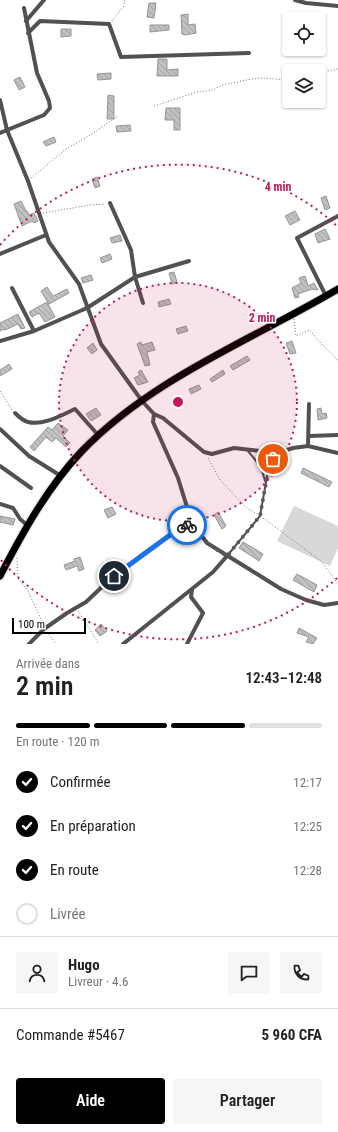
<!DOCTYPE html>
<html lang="fr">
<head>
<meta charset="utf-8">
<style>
	:root { --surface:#fff; --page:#f6f6f6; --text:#222; --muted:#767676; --line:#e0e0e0; --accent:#000 }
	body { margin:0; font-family:"Roboto Condensed",sans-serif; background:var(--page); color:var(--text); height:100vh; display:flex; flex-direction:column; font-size:15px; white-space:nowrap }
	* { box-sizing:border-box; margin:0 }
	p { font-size:13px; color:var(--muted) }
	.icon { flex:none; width:22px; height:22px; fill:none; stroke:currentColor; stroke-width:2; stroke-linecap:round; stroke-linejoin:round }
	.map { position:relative; height:644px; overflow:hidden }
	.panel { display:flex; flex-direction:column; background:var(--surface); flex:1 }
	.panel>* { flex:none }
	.tools { position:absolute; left:282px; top:12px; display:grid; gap:8px }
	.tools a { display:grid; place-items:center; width:44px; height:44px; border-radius:4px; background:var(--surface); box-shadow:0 1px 3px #0004; font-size:20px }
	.scale { position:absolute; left:12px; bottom:10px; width:74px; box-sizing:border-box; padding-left:4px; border:2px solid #000; border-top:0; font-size:11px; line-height:14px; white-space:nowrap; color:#000; -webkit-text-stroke:3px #fff; paint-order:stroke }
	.pin { position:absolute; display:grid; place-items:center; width:34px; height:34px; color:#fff; margin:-17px; border:2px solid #fff; border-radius:50%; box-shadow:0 1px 4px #0007 }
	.courier { position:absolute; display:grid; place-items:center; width:40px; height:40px; margin:-20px; border:3px solid #1a73e8; border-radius:50%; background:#fff; color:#222; box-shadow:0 1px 5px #0007 }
	.overview em { font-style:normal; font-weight:600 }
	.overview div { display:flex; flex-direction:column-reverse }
	.overview { display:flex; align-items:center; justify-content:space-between; height:68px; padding:0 16px }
	h1 { font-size:26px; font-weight:600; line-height:30px }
	.bar { display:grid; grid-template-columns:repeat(4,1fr); gap:6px 4px; align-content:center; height:48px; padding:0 16px }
	.bar i { height:5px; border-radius:3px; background:var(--line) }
	.bar .current { background:var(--accent) }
	.bar p { grid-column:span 4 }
	.line { display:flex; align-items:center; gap:10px; padding:0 16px; border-top:1px solid var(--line) }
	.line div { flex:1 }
	.round { display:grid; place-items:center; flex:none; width:42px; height:42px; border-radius:4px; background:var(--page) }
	ol { padding:0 16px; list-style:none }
	li { display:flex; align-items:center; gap:12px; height:44px }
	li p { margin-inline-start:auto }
	li .icon { padding:4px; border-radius:50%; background:var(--accent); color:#fff; stroke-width:4 }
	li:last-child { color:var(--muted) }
	li i { width:22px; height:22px; border:2px solid var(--line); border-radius:50% }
	.button { display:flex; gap:8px; margin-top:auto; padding:8px 16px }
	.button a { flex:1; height:46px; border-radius:4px; background:var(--accent); color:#fff; font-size:16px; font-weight:600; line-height:46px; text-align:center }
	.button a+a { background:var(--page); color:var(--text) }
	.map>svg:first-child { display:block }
</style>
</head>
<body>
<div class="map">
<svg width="338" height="644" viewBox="0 0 338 644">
	<defs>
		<pattern id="building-back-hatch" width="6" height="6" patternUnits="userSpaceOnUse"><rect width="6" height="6" fill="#c0c0c0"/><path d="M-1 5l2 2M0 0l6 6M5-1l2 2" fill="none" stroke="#a3a3a3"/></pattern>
	</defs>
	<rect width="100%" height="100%" fill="#fff"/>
	<!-- park -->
	<polygon fill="#d8d8d8" points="294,506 338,526 338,548 330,566 277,541"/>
	<!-- building -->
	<g fill="url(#building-back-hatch)" stroke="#959595">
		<polygon points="149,3 156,3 154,18 147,17"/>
		<polygon points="188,14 188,25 195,24 196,33 185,35 182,34 181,15"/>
		<polygon points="150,25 169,25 169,30 150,32"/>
		<polygon points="61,29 71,29 71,36 61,37"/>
		<polygon points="158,59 167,59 167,70 178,69 178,76 157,76"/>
		<polygon points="111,73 111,79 98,80 97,74"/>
		<polygon points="20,77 25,87 19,90 14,80"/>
		<polygon points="108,95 114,96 114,119 107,119"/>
		<polygon points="166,108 180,108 180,130 174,130 174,120 165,120"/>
		<polygon points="130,125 131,131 117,132 116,126"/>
		<polygon points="54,137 56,142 46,146 43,142"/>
		<polygon points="97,177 100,186 95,188 92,179"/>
		<polygon points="326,196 330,208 325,210 321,198"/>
		<polygon points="21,201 26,211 27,211 29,215 34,213 38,221 34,223 32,221 22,226 14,204"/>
		<polygon points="295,211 300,220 290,225 285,216"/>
		<polygon points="325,229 330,239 318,243 315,234"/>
		<polygon points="120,235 122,241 112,243 110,238"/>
		<polygon points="110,254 112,259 102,263 100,258"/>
		<polygon points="174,272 177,282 172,284 169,273"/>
		<polygon points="91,275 93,280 83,283 81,278"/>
		<polygon points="305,276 308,286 314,283 318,290 312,289 298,294 299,297 295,298 292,288 301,283 299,278"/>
		<polygon points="47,287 53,296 67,289 69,293 49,304 41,291"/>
		<polygon points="169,299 171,304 159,307 158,302"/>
		<polygon points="47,302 55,317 45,322 39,313 32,317 29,312"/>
		<polygon points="18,314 25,328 21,329 18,324 5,330 4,329 0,331 0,323"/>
		<polygon points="186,326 188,331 178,334 176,329"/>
		<polygon points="292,341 296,353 290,354 286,343"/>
		<polygon points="141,342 142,345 152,342 155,350 147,352 150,365 145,366 137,344"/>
		<polygon points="93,343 97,350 92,354 87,348"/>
		<polygon points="247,356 250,360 233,370 230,366"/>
		<polygon points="9,364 12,369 0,376 0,370"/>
		<polygon points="141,370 148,382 138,385 134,378 140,375 138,372"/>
		<polygon points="223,370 225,374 212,382 210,379"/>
		<polygon points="199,385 201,389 191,394 189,389"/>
		<polygon points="96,408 101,415 91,421 86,414"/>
		<polygon points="321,408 322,414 326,413 327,418 318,420 317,409"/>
		<polygon points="58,423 68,430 63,436 70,443 66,447 56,438 52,442 46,437 34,451 30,447 48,427 52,430"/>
		<polygon points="303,468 332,482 329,487 301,473"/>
		<polygon points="112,507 116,514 108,518 104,510"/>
		<polygon points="218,512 226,526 222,529 214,515"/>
		<polygon points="0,516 15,519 13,525 0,522"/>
		<polygon points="243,542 263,554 259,561 239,548"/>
		<polygon points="80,557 84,569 79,571 77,566 66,570 64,565 75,561 74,559"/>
		<polygon points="297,574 317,585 314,592 293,580"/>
		<polygon points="101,624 107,631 100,636 95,630"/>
		<polygon points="299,628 317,638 313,644 306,642 309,637 297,633"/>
	</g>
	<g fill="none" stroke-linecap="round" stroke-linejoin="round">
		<defs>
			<path id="primary" d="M 0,576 C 23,532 47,488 81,452 C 152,378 252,340 338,289"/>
		</defs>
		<!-- primary casing -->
		<use href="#primary" stroke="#dbdbdb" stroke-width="9"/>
		<!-- path -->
		<g stroke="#737373" stroke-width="1" stroke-dasharray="1 2" stroke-linecap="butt">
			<polyline points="112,21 124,6 125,0"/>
			<polyline points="319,73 338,69"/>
			<polyline points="154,106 197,92 213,90 222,85 252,79 262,78 289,80"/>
			<polyline points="31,178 66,149 89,136 118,116"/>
			<polyline points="43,213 90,205 105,204"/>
			<path d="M 294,319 L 296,336 L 310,330 C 318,342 329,350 338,361"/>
			<polyline points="0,391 12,410"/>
			<polyline points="208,458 220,480 247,508 257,514"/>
			<polyline points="263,518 321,561 338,584"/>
			<polyline points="17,558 18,578 28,591 43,624"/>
			<polyline points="78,611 99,644"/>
			<polyline points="47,632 56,644"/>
		</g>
		<!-- service -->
		<g stroke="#515151" stroke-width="2">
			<polyline points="248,451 261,467 265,481"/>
			<polyline points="227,556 260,516 268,471 276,454"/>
		</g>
		<!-- minor -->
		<g stroke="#515151" stroke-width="4">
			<polyline points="295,0 306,3 338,6"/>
			<polyline points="26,21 44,0"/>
			<polyline points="28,33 40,21 109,24 121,57 249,53"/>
			<polyline points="0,100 7,130 28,181 49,242 79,284 101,344 142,401 154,414 163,418 204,452 212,454 234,448 277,453 293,448 308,446 338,453"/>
			<polyline points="0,133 44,115 50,108 49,101 37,73 24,8"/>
			<polyline points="110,203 131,250 135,277 143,303"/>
			<polyline points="0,254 46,235"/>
			<polyline points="12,288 34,331"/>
			<polyline points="326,296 297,238 338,216"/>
			<polyline points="0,341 34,331 87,308 135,277 189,261"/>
			<path d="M 15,413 C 18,416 23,421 28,422 C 43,426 62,415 75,409 L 99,436"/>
			<polyline points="154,414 153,422 178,478 192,523 207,543 281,589 306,600 324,605 338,603"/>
			<polyline points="0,429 29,456 61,476"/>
			<polyline points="309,436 338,435"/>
			<polyline points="308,446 309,404"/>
			<polyline points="0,466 31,488"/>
			<polyline points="0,504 13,508 20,519 27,525"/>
			<polyline points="29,644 44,629 67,613 86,602 105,584 142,555 181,527 192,523"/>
			<polyline points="123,644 213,572 227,556"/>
			<polyline points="187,644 203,613 191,597 192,590"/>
		</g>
		<!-- primary -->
		<use href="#primary" stroke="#000" stroke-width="7"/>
	</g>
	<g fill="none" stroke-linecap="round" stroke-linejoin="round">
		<!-- done -->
		<polyline stroke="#595959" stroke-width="4" stroke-dasharray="0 7.2" points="187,525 192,523 207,543 227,556 260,516 268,472 273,459"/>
		<!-- route -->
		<polyline stroke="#1a73e8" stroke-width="5" points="114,576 181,527 187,525"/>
	</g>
	<!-- distance rings -->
	<circle cx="178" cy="402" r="119" fill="#c2185b" fill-opacity=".12"/>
	<g fill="none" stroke="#c2185b" stroke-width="2" stroke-dasharray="2 4">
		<circle cx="178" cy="402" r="119"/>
		<path d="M337 578A237 237 0 0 1 0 559M0 245A237 237 0 0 1 337 226"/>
	</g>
	<circle cx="178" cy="402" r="6" fill="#c2185b" stroke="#fff" stroke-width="2"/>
	<g font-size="12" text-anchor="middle" font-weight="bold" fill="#c2185b" stroke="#fff" stroke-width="3" stroke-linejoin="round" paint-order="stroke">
		<text x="278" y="191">4 min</text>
		<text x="262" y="322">2 min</text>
	</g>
</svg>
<div class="tools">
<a><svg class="icon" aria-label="locate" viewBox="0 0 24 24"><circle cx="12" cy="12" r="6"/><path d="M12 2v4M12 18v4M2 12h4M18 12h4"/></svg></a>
<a><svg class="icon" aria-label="layers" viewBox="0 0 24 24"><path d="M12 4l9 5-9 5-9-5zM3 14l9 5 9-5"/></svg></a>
</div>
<div class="scale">100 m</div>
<div class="pin" style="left:273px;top:459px;background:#ea580c"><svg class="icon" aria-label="bag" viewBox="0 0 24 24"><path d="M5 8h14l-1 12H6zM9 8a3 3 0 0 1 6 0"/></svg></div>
<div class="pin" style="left:114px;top:576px;background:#1f2937"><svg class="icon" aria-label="home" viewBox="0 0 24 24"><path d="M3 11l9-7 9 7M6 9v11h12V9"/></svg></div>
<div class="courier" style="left:187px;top:525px"><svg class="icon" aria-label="bike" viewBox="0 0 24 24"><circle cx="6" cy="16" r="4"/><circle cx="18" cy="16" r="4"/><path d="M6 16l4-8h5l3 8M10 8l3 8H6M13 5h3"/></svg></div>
</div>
<section class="panel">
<div class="overview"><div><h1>2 min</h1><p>Arrivée dans</p></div><em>12:43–12:48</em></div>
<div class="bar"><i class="current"></i><i class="current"></i><i class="current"></i><i></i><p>En route · 120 m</p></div>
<ol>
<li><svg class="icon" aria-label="check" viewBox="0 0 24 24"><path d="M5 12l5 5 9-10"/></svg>Confirmée<p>12:17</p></li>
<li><svg class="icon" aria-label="check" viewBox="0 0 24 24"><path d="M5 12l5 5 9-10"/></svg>En préparation<p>12:25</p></li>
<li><svg class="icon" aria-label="check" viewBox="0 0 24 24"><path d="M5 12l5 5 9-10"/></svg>En route<p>12:28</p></li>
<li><i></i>Livrée</li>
</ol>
<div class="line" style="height:72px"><a class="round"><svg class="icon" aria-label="person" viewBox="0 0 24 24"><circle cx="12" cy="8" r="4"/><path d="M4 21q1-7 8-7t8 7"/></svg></a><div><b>Hugo</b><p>Livreur · 4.6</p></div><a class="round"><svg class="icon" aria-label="chat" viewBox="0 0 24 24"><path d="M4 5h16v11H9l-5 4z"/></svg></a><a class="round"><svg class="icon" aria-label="phone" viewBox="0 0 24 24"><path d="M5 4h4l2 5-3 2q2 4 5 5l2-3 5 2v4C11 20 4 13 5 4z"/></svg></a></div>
<div class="line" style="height:52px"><div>Commande #5467</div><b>5 960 CFA</b></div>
<div class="button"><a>Aide</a><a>Partager</a></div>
</section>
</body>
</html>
